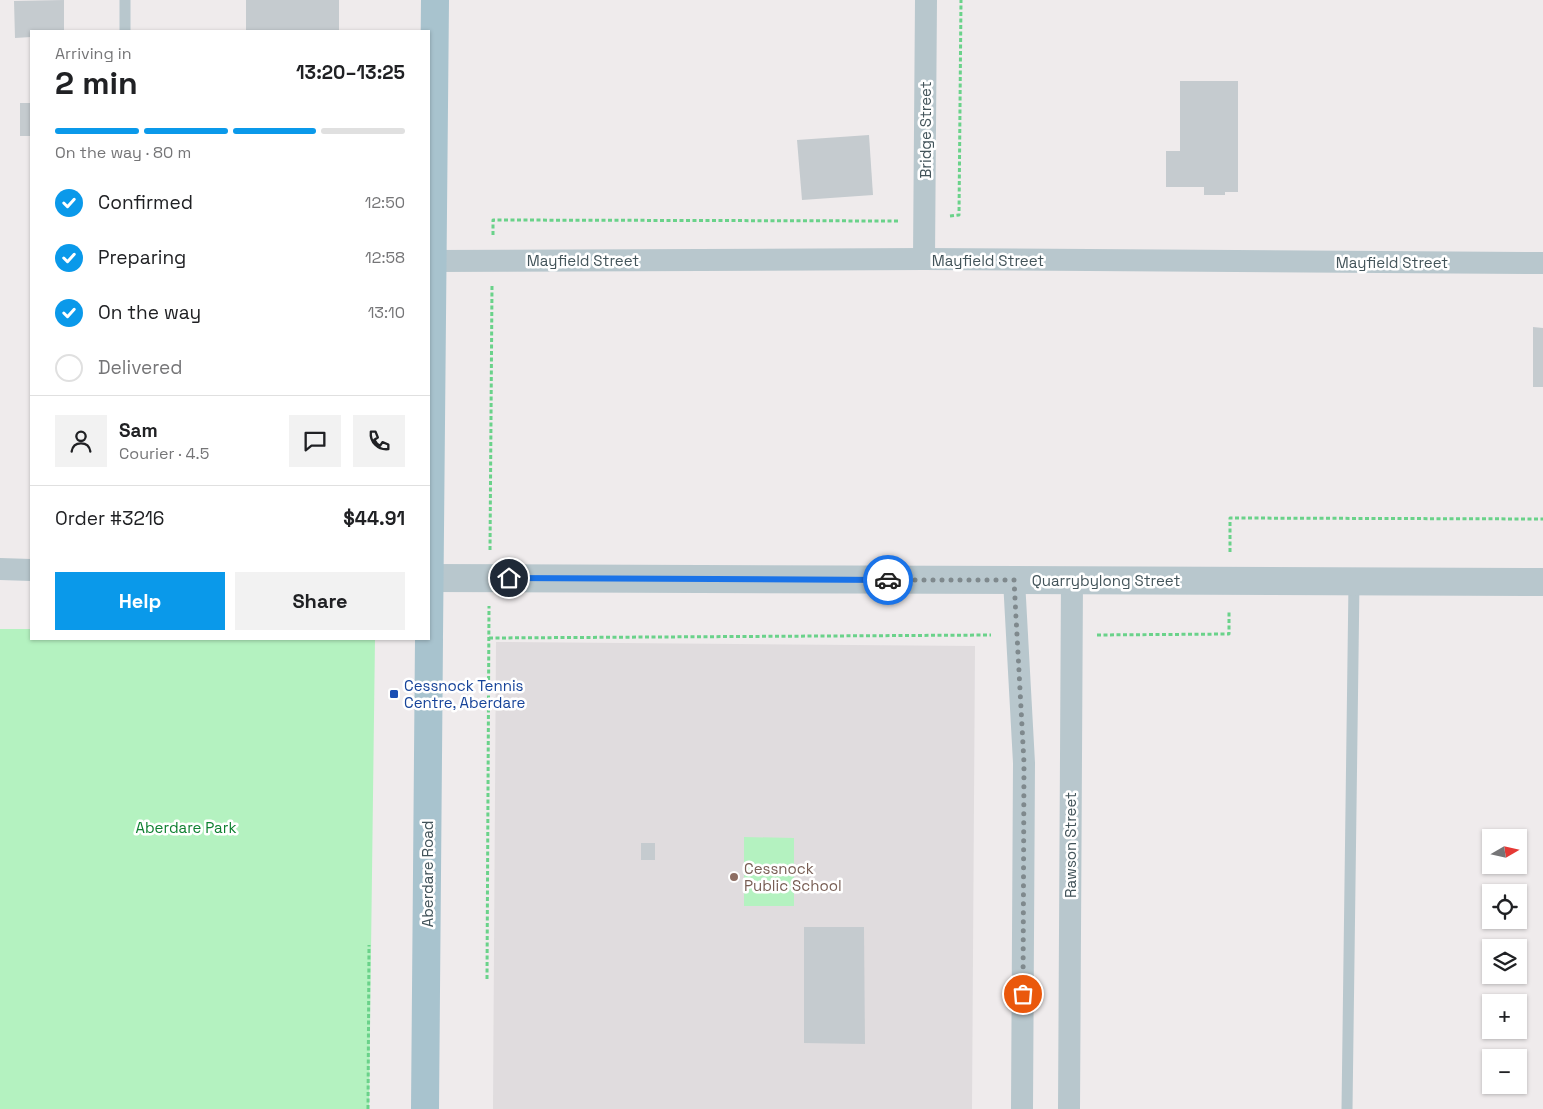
<!DOCTYPE html>
<html lang="en">
<head>
<meta charset="utf-8">
<style>
	:root { --surface:#fff; --page:#f2f2f2; --text:#202124; --muted:#757577; --line:#e0e0e0; --accent:#0a99ea }
	body { margin:0; font-family:"Space Grotesk",sans-serif; background:var(--page); color:var(--text); height:100vh; display:flex; flex-direction:column; font-size:19px; white-space:nowrap }
	* { box-sizing:border-box; margin:0 }
	p { font-size:16px; color:var(--muted) }
	.icon { flex:none; width:28px; height:28px; fill:none; stroke:currentColor; stroke-width:2; stroke-linecap:round; stroke-linejoin:round }
	.map { position:relative; flex:1; overflow:hidden }
	.sheet { position:absolute; left:30px; top:30px; width:400px; height:610px; display:flex; flex-direction:column; background:var(--surface); border-radius:0px; box-shadow:0 1px 4px #0004 }
	.sheet>* { flex:none }
	.needle { width:32px; rotate:81deg }
	.buttons { position:absolute; left:1482px; top:829px; display:grid; gap:10px }
	.buttons a { display:grid; place-items:center; width:45px; height:45px; border-radius:0px; background:var(--surface); box-shadow:0 1px 4px #0004; font-size:25px }
	.pin { position:absolute; display:grid; place-items:center; width:42px; height:42px; color:#fff; margin:-21px; border:2px solid #fff; border-radius:50%; box-shadow:0 1px 5px #0007 }
	.courier { position:absolute; display:grid; place-items:center; width:50px; height:50px; margin:-25px; border:4px solid #1a73e8; border-radius:50%; background:#fff; color:#222; box-shadow:0 1px 6px #0007 }
	.headline em { font-style:normal; font-weight:800 }
	.headline div { display:flex; flex-direction:column-reverse }
	.headline { display:flex; align-items:center; justify-content:space-between; height:85px; padding:0 25px }
	h1 { font-size:32px; font-weight:800; line-height:38px }
	.bar { display:grid; grid-template-columns:repeat(4,1fr); gap:8px 5px; align-content:center; height:60px; padding:0 25px }
	.bar i { height:6px; border-radius:4px; background:var(--line) }
	.bar .current { background:var(--accent) }
	.bar p { grid-column:span 4 }
	.line { display:flex; align-items:center; gap:12px; padding:0 25px; border-top:1px solid var(--line) }
	.line div { flex:1 }
	.round { display:grid; place-items:center; flex:none; width:52px; height:52px; border-radius:0px; background:var(--page) }
	ol { padding:0 25px; list-style:none }
	li { display:flex; align-items:center; gap:15px; height:55px }
	li p { margin-inline-start:auto }
	li .icon { padding:5px; border-radius:50%; background:var(--accent); color:#fff; stroke-width:4 }
	li:last-child { color:var(--muted) }
	li i { width:28px; height:28px; border:2px solid var(--line); border-radius:50% }
	.primary-button { display:flex; gap:10px; margin-top:auto; padding:10px 25px }
	.primary-button a { flex:1; height:58px; border-radius:0px; background:var(--accent); color:#fff; font-size:20px; font-weight:800; line-height:58px; text-align:center }
	.primary-button a+a { background:var(--page); color:var(--text) }
	.map>svg:first-child { display:block }
</style>
</head>
<body>
<div class="map">
<svg width="1543" height="1109" viewBox="0 0 1543 1109">
	<rect width="100%" height="100%" fill="#efebec"/>
	<!-- education -->
	<polygon fill="#e0dcde" points="496,642 975,646 972,1109 493,1109"/>
	<!-- green -->
	<g fill="#b4f2c0">
		<polygon points="0,629 31,629 31,639 375,639 369,1109 0,1109"/>
		<polygon points="744,837 794,838 794,906 744,906"/>
	</g>
	<!-- building -->
	<g fill="#c5cbcf">
		<polygon points="64,0 64,31 31,31 31,37 15,38 14,1"/>
		<rect x="246" y="0" width="93" height="31"/>
		<polygon points="1180,81 1238,81 1238,192 1225,192 1225,195 1204,195 1204,187 1166,187 1166,151 1180,151"/>
		<rect x="20" y="103" width="11" height="33"/>
		<polygon points="869,135 873,195 802,200 797,140"/>
		<polygon points="1533,327 1543,328 1543,387 1533,387"/>
		<rect x="641" y="843" width="14" height="17"/>
		<polygon points="804,927 864,927 865,1044 804,1043"/>
	</g>
	<g fill="none" stroke-linecap="round" stroke-linejoin="round">
		<!-- path -->
		<g stroke="#6ad28a" stroke-width="3" stroke-dasharray="4 2.5" stroke-linecap="butt">
			<polyline points="950,216 959,215 961,0"/>
			<polyline points="493,235 493,220 899,221"/>
			<polyline points="490,550 492,286"/>
			<polyline points="1230,552 1230,518 1543,519"/>
			<polyline points="1097,635 1229,634 1229,610"/>
			<polyline points="489,638 991,635"/>
			<polyline points="487,979 489,606"/>
			<polyline points="368,1109 369,945"/>
		</g>
		<!-- service -->
		<g stroke="#b8c7cd" stroke-width="11">
			<polyline points="125,31 125,0"/>
			<polyline points="1347,1109 1354,582"/>
		</g>
		<!-- minor -->
		<g stroke="#b8c7cd" stroke-width="22">
			<polyline points="924,259 926,0"/>
			<polyline points="432,261 924,259 1543,263"/>
			<polyline points="0,569 31,570"/>
			<polyline points="1014,580 1024,763 1022,1109"/>
			<polyline points="1069,1109 1072,580"/>
		</g>
		<!-- tertiary -->
		<polyline stroke="#b8c7cd" stroke-width="28" points="429,578 1543,582"/>
		<!-- primary -->
		<g stroke="#a8c3ce" stroke-width="28">
			<polyline points="429,635 435,0"/>
			<polyline points="425,1109 429,639"/>
		</g>
	</g>
	<g fill="none" stroke-linecap="round" stroke-linejoin="round">
		<!-- done -->
		<polyline stroke="#7f898d" stroke-width="5" stroke-dasharray="0 9" points="888,580 1014,580 1024,763 1023,994"/>
		<!-- route -->
		<polyline stroke="#1a73e8" stroke-width="6" points="509,578 888,580"/>
	</g>
	<!-- markers -->
	<rect fill="#1a4fb4" stroke="#fff" stroke-width="2" x="389" y="689" width="10" height="10" rx="2.5"/>
	<circle fill="#8d6e63" stroke="#fff" stroke-width="2" cx="734" cy="877" r="5"/>
	<g text-anchor="middle" dominant-baseline="central" stroke-width="5" stroke-linejoin="round" paint-order="stroke">
		<!-- street labels -->
		<g font-size="15" fill="#43545a" stroke="#fff">
			<text transform="translate(925 130) rotate(-90)">Bridge Street</text>
			<text x="583" y="260">Mayfield Street</text>
			<text x="988" y="260">Mayfield Street</text>
			<text x="1392" y="262">Mayfield Street</text>
			<text x="1106" y="580">Quarrybylong Street</text>
			<text transform="translate(1070 845) rotate(-90)">Rawson Street</text>
			<text transform="translate(427 874) rotate(-90)">Aberdare Road</text>
		</g>
		<!-- transit labels -->
		<g font-size="15" fill="#164399" stroke="#fff" text-anchor="start">
			<text x="404" y="685">Cessnock Tennis<tspan x="404" dy="17">Centre, Aberdare</tspan></text>
		</g>
		<!-- park labels -->
		<g font-size="15" fill="#0f8031" stroke="#fff">
			<text x="186" y="827">Aberdare Park</text>
		</g>
		<!-- education labels -->
		<g font-size="15" fill="#785e54" stroke="#fff" text-anchor="start">
			<text x="744" y="868">Cessnock<tspan x="744" dy="17">Public School</tspan></text>
		</g>
	</g>
</svg>
<div class="buttons">
<a><svg class="needle" viewBox="-14 -14 28 28"><path d="M0-13l5 13h-10z" fill="#e53935"/><path d="M0 13l5-13h-10z" fill="#757577"/></svg></a>
<a><svg class="icon" aria-label="locate" viewBox="0 0 24 24"><circle cx="12" cy="12" r="6"/><path d="M12 2v4M12 18v4M2 12h4M18 12h4"/></svg></a>
<a><svg class="icon" aria-label="layers" viewBox="0 0 24 24"><path d="M12 4l9 5-9 5-9-5zM3 14l9 5 9-5"/></svg></a>
<a>+</a>
<a>−</a>
</div>
<div class="pin" style="left:1023px;top:994px;background:#ea580c"><svg class="icon" aria-label="bag" viewBox="0 0 24 24"><path d="M5 8h14l-1 12H6zM9 8a3 3 0 0 1 6 0"/></svg></div>
<div class="pin" style="left:509px;top:578px;background:#1f2937"><svg class="icon" aria-label="home" viewBox="0 0 24 24"><path d="M3 11l9-7 9 7M6 9v11h12V9"/></svg></div>
<div class="courier" style="left:888px;top:580px"><svg class="icon" aria-label="car" viewBox="0 0 24 24"><path d="M5 17H2v-5l4-1 3-4h7l3 4 3 1v5h-3M9 17h6M6 11h13"/><circle cx="7" cy="17" r="2"/><circle cx="17" cy="17" r="2"/></svg></div>
<section class="sheet">
<div class="headline"><div><h1>2 min</h1><p>Arriving in</p></div><em>13:20–13:25</em></div>
<div class="bar"><i class="current"></i><i class="current"></i><i class="current"></i><i></i><p>On the way · 80 m</p></div>
<ol>
<li><svg class="icon" aria-label="check" viewBox="0 0 24 24"><path d="M5 12l5 5 9-10"/></svg>Confirmed<p>12:50</p></li>
<li><svg class="icon" aria-label="check" viewBox="0 0 24 24"><path d="M5 12l5 5 9-10"/></svg>Preparing<p>12:58</p></li>
<li><svg class="icon" aria-label="check" viewBox="0 0 24 24"><path d="M5 12l5 5 9-10"/></svg>On the way<p>13:10</p></li>
<li><i></i>Delivered</li>
</ol>
<div class="line" style="height:90px"><a class="round"><svg class="icon" aria-label="person" viewBox="0 0 24 24"><circle cx="12" cy="8" r="4"/><path d="M4 21q1-7 8-7t8 7"/></svg></a><div><b>Sam</b><p>Courier · 4.5</p></div><a class="round"><svg class="icon" aria-label="chat" viewBox="0 0 24 24"><path d="M4 5h16v11H9l-5 4z"/></svg></a><a class="round"><svg class="icon" aria-label="phone" viewBox="0 0 24 24"><path d="M5 4h4l2 5-3 2q2 4 5 5l2-3 5 2v4C11 20 4 13 5 4z"/></svg></a></div>
<div class="line" style="height:65px"><div>Order #3216</div><b>$44.91</b></div>
<div class="primary-button"><a>Help</a><a>Share</a></div>
</section>
</div>
</body>
</html>
